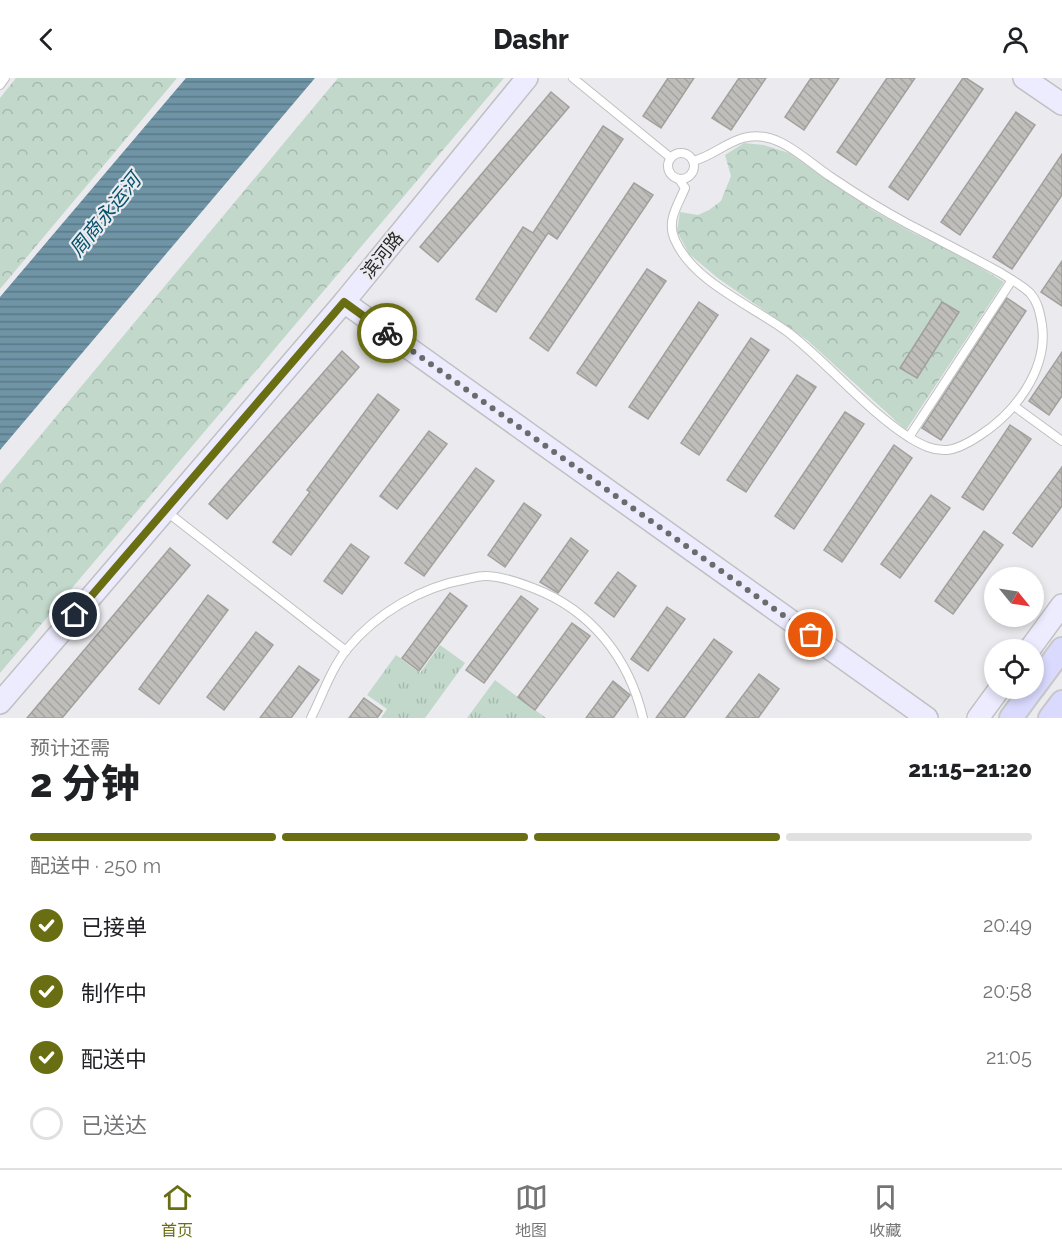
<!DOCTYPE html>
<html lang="zh">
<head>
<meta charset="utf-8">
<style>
	:root { --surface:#fff; --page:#f2f2f2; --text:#202124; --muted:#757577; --line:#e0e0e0; --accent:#6a6e12 }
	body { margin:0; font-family:Raleway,"Noto Sans SC",sans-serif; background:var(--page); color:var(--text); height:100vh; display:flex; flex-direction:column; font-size:22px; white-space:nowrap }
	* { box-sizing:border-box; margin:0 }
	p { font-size:20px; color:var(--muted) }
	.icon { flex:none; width:33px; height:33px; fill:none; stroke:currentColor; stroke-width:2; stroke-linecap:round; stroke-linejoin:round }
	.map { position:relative; height:640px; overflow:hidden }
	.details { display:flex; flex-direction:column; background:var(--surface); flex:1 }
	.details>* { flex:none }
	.needle { width:39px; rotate:120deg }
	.controls { position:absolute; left:984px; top:489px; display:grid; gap:12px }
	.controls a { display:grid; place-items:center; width:60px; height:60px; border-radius:50%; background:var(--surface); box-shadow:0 3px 9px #0003; font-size:30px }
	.pin { position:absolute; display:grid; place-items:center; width:51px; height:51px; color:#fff; margin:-26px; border:3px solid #fff; border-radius:50%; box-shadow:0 2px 6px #0007 }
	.courier { position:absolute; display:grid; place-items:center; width:60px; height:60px; margin:-30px; border:4px solid #6a6e12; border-radius:50%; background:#fff; color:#222; box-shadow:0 2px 8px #0007 }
	.head em { font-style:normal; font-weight:800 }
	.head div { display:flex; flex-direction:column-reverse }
	.head { display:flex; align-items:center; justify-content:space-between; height:102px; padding:0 30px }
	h1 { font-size:39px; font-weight:800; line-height:45px }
	.bar { display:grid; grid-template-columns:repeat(4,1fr); gap:9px 6px; align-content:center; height:72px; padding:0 30px }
	.bar i { height:8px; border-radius:4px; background:var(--line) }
	.bar .active { background:var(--accent) }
	.bar p { grid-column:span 4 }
	ol { padding:0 30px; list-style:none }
	li { display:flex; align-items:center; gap:18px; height:66px }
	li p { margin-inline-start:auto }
	li .icon { padding:6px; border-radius:50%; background:var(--accent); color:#fff; stroke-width:4 }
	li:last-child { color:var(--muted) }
	li i { width:33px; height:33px; border:3px solid var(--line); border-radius:50% }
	header { display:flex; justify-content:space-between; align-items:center; height:78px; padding:0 30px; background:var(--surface); font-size:27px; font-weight:800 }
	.menu { display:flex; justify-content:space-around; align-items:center; height:84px; border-top:2px solid var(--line); background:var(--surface); font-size:16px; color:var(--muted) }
	.menu a { display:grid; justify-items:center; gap:3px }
	.menu .active { color:var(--accent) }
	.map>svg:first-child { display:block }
</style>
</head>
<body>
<header><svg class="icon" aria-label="back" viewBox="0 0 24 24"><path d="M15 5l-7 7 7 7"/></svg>Dashr<svg class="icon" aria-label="person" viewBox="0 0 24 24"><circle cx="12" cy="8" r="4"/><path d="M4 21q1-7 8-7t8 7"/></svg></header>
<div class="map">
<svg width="1062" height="640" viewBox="0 0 1062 640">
	<defs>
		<pattern id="grass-tufts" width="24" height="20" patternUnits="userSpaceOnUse" patternTransform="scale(1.5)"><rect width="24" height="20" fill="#c1d8cb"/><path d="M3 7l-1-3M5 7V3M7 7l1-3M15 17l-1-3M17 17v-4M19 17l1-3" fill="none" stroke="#a6b9ae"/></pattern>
		<pattern id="park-crowns" width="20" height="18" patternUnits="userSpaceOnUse" patternTransform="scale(1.5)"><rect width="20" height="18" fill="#c1d8cb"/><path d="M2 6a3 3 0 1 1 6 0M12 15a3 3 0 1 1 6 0" fill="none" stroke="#a6b9ae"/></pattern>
		<pattern id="water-rules" width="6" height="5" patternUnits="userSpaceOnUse" patternTransform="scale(1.5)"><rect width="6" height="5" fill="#6f94a5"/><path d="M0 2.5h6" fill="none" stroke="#5b7986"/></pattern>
		<pattern id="building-back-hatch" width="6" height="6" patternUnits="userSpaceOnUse" patternTransform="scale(1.5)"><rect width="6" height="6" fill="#c0bebb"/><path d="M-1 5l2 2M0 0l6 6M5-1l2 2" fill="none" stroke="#a5a3a1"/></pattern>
	</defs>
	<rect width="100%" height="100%" fill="#ebebef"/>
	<!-- grass -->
	<g fill="url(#grass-tufts)">
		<polygon points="440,567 465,585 425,640 381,640 387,631 367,617 396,577 420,595"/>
		<polygon points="495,602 546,640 467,640"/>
	</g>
	<!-- park -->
	<g fill="url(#park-crowns)">
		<polygon points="16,0 177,0 0,211 0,20"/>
		<polygon points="338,0 504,0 0,595 0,406"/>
		<polygon points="744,65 764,67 789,75 872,132 917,157 948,170 1004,204 906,352 807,262 719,201 689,176 677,153 680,134 698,137 709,132 721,123 731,98 725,77"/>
	</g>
	<!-- water -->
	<polygon fill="url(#water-rules)" points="186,0 315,0 0,372 0,219"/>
	<!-- building -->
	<g fill="url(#building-back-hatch)" stroke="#a2a09d" stroke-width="1.5">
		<polygon points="668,0 694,0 661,50 643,38"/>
		<polygon points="739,0 766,0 731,52 712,40"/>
		<polygon points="811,0 839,0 804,52 785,39"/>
		<polygon points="887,0 915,0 856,87 837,74"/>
		<polygon points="963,0 966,0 983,11 908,122 889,109"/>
		<polygon points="551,14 569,29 438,184 420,169"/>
		<polygon points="1016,34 1035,47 960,157 941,144"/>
		<polygon points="603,48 623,61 557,161 548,155 496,234 476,221 523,149 533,155"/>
		<polygon points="1062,76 1062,117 1012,191 993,179"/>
		<polygon points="634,105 653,117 548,273 530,260"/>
		<polygon points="1062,183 1062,228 1041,214"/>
		<polygon points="647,191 666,203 596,308 577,295"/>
		<polygon points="1007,220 1026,233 941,362 922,350"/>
		<polygon points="699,224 718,237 648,341 629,329"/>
		<polygon points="942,224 959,234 917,300 900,290"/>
		<polygon points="751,260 769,272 699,377 681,365"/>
		<polygon points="342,273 359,289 227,441 209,426"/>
		<polygon points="1062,274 1062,318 1049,337 1029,323"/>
		<polygon points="797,297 816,309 746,414 727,402"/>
		<polygon points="378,316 399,332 291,477 273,464 310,414 307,412"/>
		<polygon points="845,334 864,346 794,451 775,438"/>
		<polygon points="1010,347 1031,361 983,432 962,419"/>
		<polygon points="429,353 447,366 397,431 380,418"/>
		<polygon points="894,367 912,380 842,484 824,472"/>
		<polygon points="1062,389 1062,428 1032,469 1013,455"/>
		<polygon points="476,390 494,403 424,498 405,485"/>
		<polygon points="931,417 950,430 900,500 881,486"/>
		<polygon points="524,425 541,437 505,489 488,477"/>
		<polygon points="984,453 1003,467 953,536 935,523"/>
		<polygon points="571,460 588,473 558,515 540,504"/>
		<polygon points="351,466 369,479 342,516 324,503"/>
		<polygon points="170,470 190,487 62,640 27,640"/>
		<polygon points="618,494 636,508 614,539 595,525"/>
		<polygon points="450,515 467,528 419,593 402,580"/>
		<polygon points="208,517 228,532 159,626 139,611"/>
		<polygon points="521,518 538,531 484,605 466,592"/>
		<polygon points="667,529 685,541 648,593 631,581"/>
		<polygon points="572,545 590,558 535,632 518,619"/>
		<polygon points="256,554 273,567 224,632 207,619"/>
		<polygon points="714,561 732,574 684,640 656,640"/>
		<polygon points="299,588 319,602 291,640 260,640"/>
		<polygon points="759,596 779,611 758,640 726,640"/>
		<polygon points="613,603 630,617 613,640 586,640"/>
		<polygon points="364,620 382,633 377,640 349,640"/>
	</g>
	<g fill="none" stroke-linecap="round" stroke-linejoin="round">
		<defs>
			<g id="lane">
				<polyline points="573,0 671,80"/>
				<polyline points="0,7 5,0"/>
				<circle cx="681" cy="88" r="13"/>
				<path d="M 679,101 L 685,110 C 678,127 666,143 675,162 C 693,204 753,228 789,255 C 831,288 865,331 910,360 C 922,367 933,373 947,372 C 958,371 970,364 979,358 C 1015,335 1048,292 1042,247 C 1040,235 1038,224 1030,215 C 1022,207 1010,201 1001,195 C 970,178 939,162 908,146 C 882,132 856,116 831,99 C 806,83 777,50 743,60 C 725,65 711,79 693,83"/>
				<polyline points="1014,328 1062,363"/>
				<polyline points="909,359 1012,202"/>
				<polyline points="167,434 346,573"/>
				<path d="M 311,640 C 322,618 331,591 347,571 C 377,535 421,509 467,501 C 472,500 479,498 485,498 C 501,498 518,504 533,510 C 591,532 629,580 643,640"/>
			</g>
			<g id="secondary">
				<polyline points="1024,0 1062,26"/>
				<polyline points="344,224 927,640"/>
				<polyline points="1029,572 1062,527"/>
				<polyline points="0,625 344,224 527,0"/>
				<polyline points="978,640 1000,610"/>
			</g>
			<g id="primary">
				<polyline points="1034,609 1062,571"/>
				<polyline points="1011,640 1033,610"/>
				<polyline points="1050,640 1062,624"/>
			</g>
		</defs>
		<!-- lane casing -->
		<use href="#lane" stroke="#c0c0c3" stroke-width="10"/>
		<!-- secondary casing -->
		<use href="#secondary" stroke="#c0c0c3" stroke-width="24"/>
		<!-- primary casing -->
		<use href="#primary" stroke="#c7c7c7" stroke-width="26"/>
		<!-- lane -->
		<use href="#lane" stroke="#fff" stroke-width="8"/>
		<!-- secondary -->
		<use href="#secondary" stroke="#ececfe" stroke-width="21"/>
		<!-- primary -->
		<use href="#primary" stroke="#d9dafd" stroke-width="22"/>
	</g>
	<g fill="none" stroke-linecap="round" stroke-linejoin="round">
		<!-- done -->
		<polyline stroke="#6b6b6d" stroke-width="6" stroke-dasharray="0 10.8" points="387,255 811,557"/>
		<!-- route -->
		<polyline stroke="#6a6e12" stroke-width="8" points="75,537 344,224 387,255"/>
	</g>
	<g text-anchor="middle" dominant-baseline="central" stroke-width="4.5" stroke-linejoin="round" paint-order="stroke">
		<!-- street labels -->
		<g font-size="18" fill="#262627" stroke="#ebebef">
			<text transform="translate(382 177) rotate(-51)">滨河路</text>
		</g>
		<!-- water labels -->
		<g font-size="20" font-style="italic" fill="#05536c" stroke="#ebebef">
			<text transform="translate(105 137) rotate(-51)">周商永运河</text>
		</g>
	</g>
</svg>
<div class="controls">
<a><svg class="needle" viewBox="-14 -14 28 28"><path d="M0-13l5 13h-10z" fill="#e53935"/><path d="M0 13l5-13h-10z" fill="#757577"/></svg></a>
<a><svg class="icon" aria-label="locate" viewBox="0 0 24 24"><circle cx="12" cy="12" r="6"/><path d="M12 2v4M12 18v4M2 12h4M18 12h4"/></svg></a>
</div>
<div class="pin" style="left:811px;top:557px;background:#ea580c"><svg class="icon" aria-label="bag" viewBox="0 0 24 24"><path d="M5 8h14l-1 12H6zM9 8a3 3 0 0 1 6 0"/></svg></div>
<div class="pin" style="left:75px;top:537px;background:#1f2937"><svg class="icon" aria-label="home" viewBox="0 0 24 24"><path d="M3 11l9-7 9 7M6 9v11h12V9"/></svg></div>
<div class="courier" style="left:387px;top:255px"><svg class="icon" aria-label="bike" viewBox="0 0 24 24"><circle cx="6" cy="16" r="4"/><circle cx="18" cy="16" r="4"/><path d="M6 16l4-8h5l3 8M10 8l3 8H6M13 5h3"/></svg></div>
</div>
<section class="details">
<div class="head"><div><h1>2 分钟</h1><p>预计还需</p></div><em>21:15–21:20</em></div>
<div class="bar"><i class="active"></i><i class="active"></i><i class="active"></i><i></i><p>配送中 · 250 m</p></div>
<ol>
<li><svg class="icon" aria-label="check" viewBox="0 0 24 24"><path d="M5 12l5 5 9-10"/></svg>已接单<p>20:49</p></li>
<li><svg class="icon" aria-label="check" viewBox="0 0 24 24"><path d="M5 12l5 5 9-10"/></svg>制作中<p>20:58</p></li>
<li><svg class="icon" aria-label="check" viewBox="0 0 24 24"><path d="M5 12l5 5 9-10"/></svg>配送中<p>21:05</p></li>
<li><i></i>已送达</li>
</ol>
</section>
<nav class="menu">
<a class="active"><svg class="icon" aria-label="home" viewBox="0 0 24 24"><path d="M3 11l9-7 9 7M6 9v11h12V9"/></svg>首页</a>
<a><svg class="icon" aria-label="map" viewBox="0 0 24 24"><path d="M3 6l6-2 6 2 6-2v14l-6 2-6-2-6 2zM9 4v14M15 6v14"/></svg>地图</a>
<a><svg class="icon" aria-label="saved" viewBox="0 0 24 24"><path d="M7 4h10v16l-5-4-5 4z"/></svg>收藏</a>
</nav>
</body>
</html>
